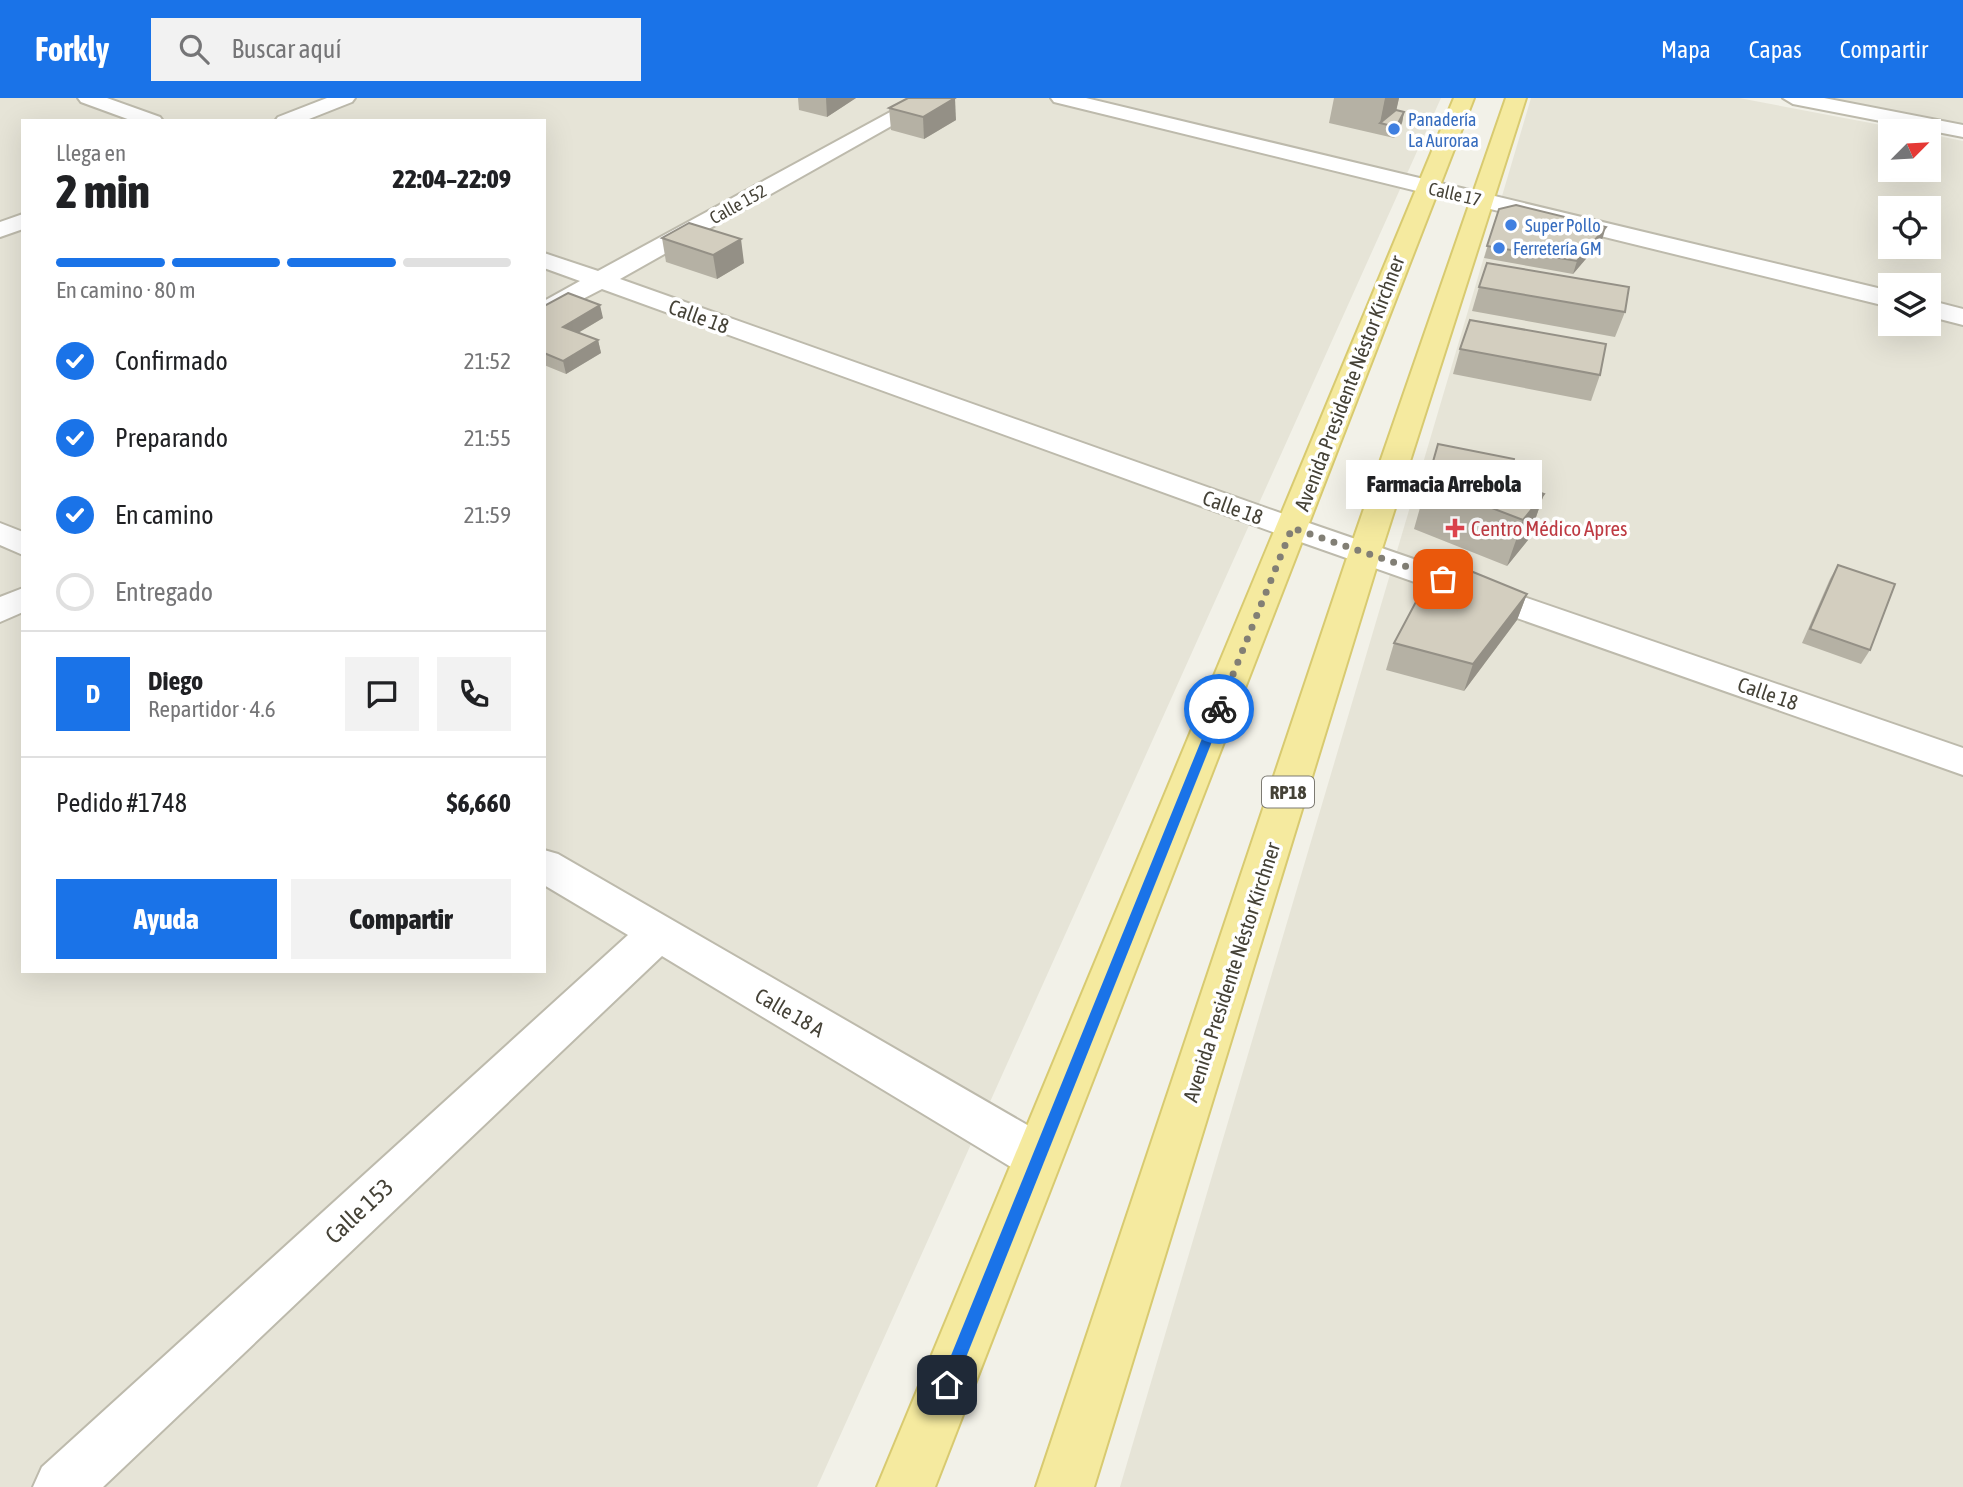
<!DOCTYPE html>
<html lang="es">
<head>
<meta charset="utf-8">
<style>
	:root { --surface:#fff; --page:#f2f2f2; --text:#202124; --muted:#757577; --line:#e0e0e0; --accent:#1a73e8 }
	body { margin:0; font-family:"Asap Condensed",sans-serif; background:var(--page); color:var(--text); height:100vh; display:flex; flex-direction:column; font-size:26px; white-space:nowrap }
	* { box-sizing:border-box; margin:0 }
	p { font-size:23px; color:var(--muted) }
	.icon { flex:none; width:38px; height:38px; fill:none; stroke:currentColor; stroke-width:2; stroke-linecap:round; stroke-linejoin:round }
	.map { position:relative; flex:1; overflow:hidden }
	.sheet { position:absolute; left:21px; top:21px; width:525px; height:854px; display:flex; flex-direction:column; background:var(--surface); border-radius:0px; box-shadow:0 7px 28px #0002 }
	.sheet>* { flex:none }
	.needle { width:46px; rotate:66deg }
	.tools { position:absolute; left:1878px; top:21px; display:grid; gap:14px }
	.tools a { display:grid; place-items:center; width:63px; height:63px; border-radius:0px; background:var(--surface); box-shadow:0 7px 28px #0002; font-size:35px }
	.pin { position:absolute; display:grid; place-items:center; width:60px; height:60px; color:#fff; margin:-30px; border-radius:14px; box-shadow:0 4px 10px #0006 }
	.courier { position:absolute; display:grid; place-items:center; width:70px; height:70px; margin:-35px; border:5px solid #1a73e8; border-radius:50%; background:#fff; color:#222; box-shadow:0 2px 9px #0007 }
	.bubble { position:absolute; height:49px; border-radius:0px; background:var(--surface); box-shadow:0 7px 28px #0002; font-size:23px; font-weight:800; line-height:49px; text-align:center }
	.overview em { font-style:normal; font-weight:800 }
	.overview div { display:flex; flex-direction:column-reverse }
	.overview { display:flex; align-items:center; justify-content:space-between; height:119px; padding:0 35px }
	h1 { font-size:46px; font-weight:800; line-height:52px }
	.bar { display:grid; grid-template-columns:repeat(4,1fr); gap:10px 7px; align-content:center; height:84px; padding:0 35px }
	.bar i { height:9px; border-radius:5px; background:var(--line) }
	.bar .on { background:var(--accent) }
	.bar p { grid-column:span 4 }
	.line { display:flex; align-items:center; gap:18px; padding:0 35px; border-top:2px solid var(--line) }
	.line div { flex:1 }
	.round { display:grid; place-items:center; flex:none; width:74px; height:74px; border-radius:0px; background:var(--page) }
	ol { padding:0 35px; list-style:none }
	li { display:flex; align-items:center; gap:21px; height:77px }
	li p { margin-inline-start:auto }
	li .icon { padding:7px; border-radius:50%; background:var(--accent); color:#fff; stroke-width:4 }
	li:last-child { color:var(--muted) }
	li i { width:38px; height:38px; border:4px solid var(--line); border-radius:50% }
	.primary-button { display:flex; gap:14px; margin-top:auto; padding:14px 35px }
	.primary-button a { flex:1; height:80px; border-radius:0px; background:var(--accent); color:#fff; font-size:28px; font-weight:800; line-height:80px; text-align:center }
	.primary-button a+a { background:var(--page); color:var(--text) }
	header { display:flex; align-items:center; gap:42px; box-sizing:border-box; height:98px; padding:0 35px; background:var(--accent); color:#fff }
	header strong { font-size:33px }
	nav { display:flex; gap:38px; margin-inline-start:auto; font-size:24px }
	.search { width:490px; height:63px; background:var(--page); display:flex; align-items:center; gap:18px; box-sizing:border-box; padding:0 24px; border-radius:0px; color:var(--muted); font-size:26px }
	.map>svg:first-child { display:block }
</style>
</head>
<body>
<header>
<strong>Forkly</strong>
<div class="search"><svg class="icon" aria-label="search" viewBox="0 0 24 24"><circle cx="10" cy="10" r="6"/><path d="M15 15l6 6"/></svg>Buscar aquí</div>
<nav><a>Mapa</a><a>Capas</a><a>Compartir</a></nav>
</header>
<div class="map">
<svg width="1963" height="1389" viewBox="0 0 1963 1389">
	<rect width="100%" height="100%" fill="#f2f1e8"/>
	<!-- residential -->
	<g fill="#e6e4d7" fill-rule="evenodd">
		<path d="M 0,0 L 1441,0 L 817,1389 L 0,1389 ZM 23,23 L 544,23 L 544,873 L 23,873 Z"/>
		<path d="M 1531,0 L 1739,0 L 1913,33 L 1890,33 L 1890,72 L 1928,72 L 1929,36 L 1963,43 L 1963,1389 L 1120,1389 ZM 1890,110 L 1928,110 L 1928,149 L 1890,149 ZM 1890,187 L 1928,187 L 1928,226 L 1890,226 Z"/>
		<polygon points="1821,0 1963,0 1963,27"/>
	</g>
	<g fill="none" stroke-linecap="round" stroke-linejoin="round">
		<defs>
			<g id="street">
				<polygon points="78,0 107,0 160,19 163,23 133,23 81,4"/>
				<polygon points="327,0 355,0 352,4 304,23 275,23 278,19"/>
				<polygon points="916,0 941,0 620,181 1303,423 1963,650 1963,677 1281,437 602,191 544,221 544,203 580,183 544,170 544,155 598,173"/>
				<polygon points="1051,0 1086,0 1890,193 1890,209 1054,4"/>
				<polygon points="1783,0 1824,0 1963,27 1963,39 1793,6"/>
				<polygon points="23,116 23,131 0,139 0,124"/>
				<polygon points="1928,202 1963,211 1963,227 1928,218"/>
				<polygon points="0,425 23,434 23,457 0,447"/>
				<polygon points="23,490 23,514 0,524 0,499"/>
				<polygon points="544,752 558,756 1055,1043 1062,1059 1055,1075 1038,1081 1021,1075 662,858 103,1389 33,1389 42,1369 628,837 544,787"/>
			</g>
			<g id="primary">
				<polygon points="1454,0 1474,0 935,1389 877,1389"/>
				<polygon points="1506,0 1526,0 1381,454 1094,1389 1036,1389 1349,454"/>
			</g>
		</defs>
		<!-- street casing -->
		<use href="#street" stroke="#bdbaac" stroke-width="4"/>
		<!-- primary casing -->
		<use href="#primary" stroke="#d8ca70" stroke-width="4"/>
		<!-- street -->
		<use href="#street" fill="#fff" fill-rule="evenodd"/>
		<!-- primary -->
		<use href="#primary" fill="#f5ea9f" fill-rule="evenodd"/>
	</g>
	<!-- wall -->
	<g fill="#b5b1a4">
		<polygon points="798,0 856,0 827,19 799,12"/>
		<polygon points="1334,0 1399,0 1396,12 1404,14 1402,25 1394,40 1329,25"/>
		<polygon points="889,10 956,22 924,41 891,32"/>
		<polygon points="1499,111 1602,142 1573,176 1484,160"/>
		<polygon points="662,140 744,165 717,181 666,164"/>
		<polygon points="1479,189 1625,214 1615,239 1472,213"/>
		<polygon points="544,208 603,220 578,235 598,242 601,255 566,276 544,267"/>
		<polygon points="1460,251 1600,277 1591,303 1453,276"/>
		<polygon points="1438,346 1510,384 1544,396 1528,442 1507,468 1414,431"/>
		<polygon points="1838,467 1870,552 1861,566 1802,545 1830,481"/>
		<polygon points="1445,472 1527,496 1517,522 1464,593 1386,572 1394,545"/>
	</g>
	<!-- shaded-wall -->
	<g fill="#949086">
		<polygon points="826,0 856,0 827,19"/>
		<polygon points="955,0 956,22 924,41 923,19"/>
		<polygon points="1385,0 1399,0 1394,23 1380,25"/>
		<polygon points="1404,14 1402,25 1394,40 1396,29"/>
		<polygon points="1606,129 1602,142 1573,176 1577,163"/>
		<polygon points="741,141 744,165 717,181 713,157"/>
		<polygon points="600,207 603,220 566,242 563,229"/>
		<polygon points="598,242 601,255 566,276 563,263"/>
		<polygon points="1544,396 1528,442 1507,468 1523,422"/>
		<polygon points="1527,496 1517,522 1464,593 1473,566"/>
	</g>
	<!-- building -->
	<g fill="#d3cebf" stroke="#949086" stroke-width="2">
		<polygon points="908,0 955,0 923,19 889,10"/>
		<polygon points="1396,12 1404,14 1396,29 1380,25"/>
		<polygon points="1516,107 1606,129 1577,163 1487,148 1499,111"/>
		<polygon points="689,125 741,141 713,157 662,140"/>
		<polygon points="1487,165 1629,189 1625,214 1479,189"/>
		<polygon points="568,195 600,207 563,229 598,242 563,263 544,255 544,208"/>
		<polygon points="1470,222 1606,246 1600,277 1460,251"/>
		<polygon points="1438,346 1514,361 1510,384 1544,396 1523,422 1427,385"/>
		<polygon points="1451,465 1527,496 1473,566 1394,545 1435,468 1445,472"/>
		<polygon points="1838,467 1895,486 1870,552 1810,531"/>
	</g>
	<!-- route -->
	<polygon fill="#1a73e8" points="1219,607 1225,611 955,1287 947,1295 939,1287 1214,611"/>
	<g fill="none" stroke-linecap="round" stroke-linejoin="round">
		<!-- done -->
		<polyline stroke="#827f75" stroke-width="7" stroke-dasharray="0 12.6" points="1219,611 1292,430 1443,481"/>
	</g>
	<!-- markers -->
	<g fill="#3f7fe0" stroke="#fff" stroke-width="2.5">
		<circle cx="1394" cy="31" r="7"/>
		<circle cx="1511" cy="127" r="7"/>
		<circle cx="1499" cy="150" r="7"/>
	</g>
	<path fill="#e0444e" stroke="#fff" stroke-width="2.5" d="M1451.5 419.5h7v7h7v7h-7v7h-7v-7h-7v-7h7z"/>
	<g text-anchor="middle" dominant-baseline="central" stroke-width="7" stroke-linejoin="round" paint-order="stroke">
		<!-- far-shop labels -->
		<g font-size="18" fill="#366cbe" stroke="#fff" text-anchor="start">
			<text x="1408" y="21">Panadería<tspan x="1408" dy="21">La Auroraa</tspan></text>
			<text x="1525" y="127">Super Pollo</text>
			<text x="1513" y="150">Ferretería GM</text>
		</g>
		<!-- far-street labels -->
		<g font-size="18" fill="#454237" stroke="#fff">
			<text transform="translate(1455 96) rotate(13)">Calle 17</text>
			<text transform="translate(738 106) rotate(-29)">Calle 152</text>
		</g>
		<!-- shield labels -->
		<rect fill="#fff" stroke="#7d7b73" stroke-width="2" x="1262" y="678.5" width="52" height="31" rx="5"/>
		<g font-size="19" font-weight="bold" fill="#454237">
			<text x="1288" y="694">RP18</text>
		</g>
		<!-- street labels -->
		<g font-size="21" fill="#454237" stroke="#fff">
			<text transform="translate(699 218) rotate(20)">Calle 18</text>
			<text transform="translate(1349 285) rotate(-69)">Avenida Presidente Néstor Kirchner</text>
			<text transform="translate(1233 409) rotate(20)">Calle 18</text>
			<text transform="translate(1768 595) rotate(19)">Calle 18</text>
			<text transform="translate(1231 874) rotate(-72)">Avenida Presidente Néstor Kirchner</text>
			<text transform="translate(790 914) rotate(30)">Calle 18 A</text>
		</g>
		<!-- health labels -->
		<g font-size="21" fill="#be3a42" stroke="#fff" text-anchor="start">
			<text x="1471" y="430">Centro Médico Apres</text>
		</g>
		<!-- near-street labels -->
		<g font-size="24" fill="#454237" stroke="#fff">
			<text transform="translate(359 1113) rotate(-43)">Calle 153</text>
		</g>
	</g>
</svg>
<div class="tools">
<a><svg class="needle" viewBox="-14 -14 28 28"><path d="M0-13l5 13h-10z" fill="#e53935"/><path d="M0 13l5-13h-10z" fill="#757577"/></svg></a>
<a><svg class="icon" aria-label="locate" viewBox="0 0 24 24"><circle cx="12" cy="12" r="6"/><path d="M12 2v4M12 18v4M2 12h4M18 12h4"/></svg></a>
<a><svg class="icon" aria-label="layers" viewBox="0 0 24 24"><path d="M12 4l9 5-9 5-9-5zM3 14l9 5 9-5"/></svg></a>
</div>
<div class="pin" style="left:1443px;top:481px;background:#ea580c"><svg class="icon" aria-label="bag" viewBox="0 0 24 24"><path d="M5 8h14l-1 12H6zM9 8a3 3 0 0 1 6 0"/></svg></div>
<div class="pin" style="left:947px;top:1287px;background:#1f2937"><svg class="icon" aria-label="home" viewBox="0 0 24 24"><path d="M3 11l9-7 9 7M6 9v11h12V9"/></svg></div>
<div class="courier" style="left:1219px;top:611px"><svg class="icon" aria-label="bike" viewBox="0 0 24 24"><circle cx="6" cy="16" r="4"/><circle cx="18" cy="16" r="4"/><path d="M6 16l4-8h5l3 8M10 8l3 8H6M13 5h3"/></svg></div>
<div class="bubble" style="left:1346px;top:362px;width:196px">Farmacia Arrebola</div>
<section class="sheet">
<div class="overview"><div><h1>2 min</h1><p>Llega en</p></div><em>22:04–22:09</em></div>
<div class="bar"><i class="on"></i><i class="on"></i><i class="on"></i><i></i><p>En camino · 80 m</p></div>
<ol>
<li><svg class="icon" aria-label="check" viewBox="0 0 24 24"><path d="M5 12l5 5 9-10"/></svg>Confirmado<p>21:52</p></li>
<li><svg class="icon" aria-label="check" viewBox="0 0 24 24"><path d="M5 12l5 5 9-10"/></svg>Preparando<p>21:55</p></li>
<li><svg class="icon" aria-label="check" viewBox="0 0 24 24"><path d="M5 12l5 5 9-10"/></svg>En camino<p>21:59</p></li>
<li><i></i>Entregado</li>
</ol>
<div class="line" style="height:126px"><b class="round" style="background:var(--accent);color:#fff">D</b><div><b>Diego</b><p>Repartidor · 4.6</p></div><a class="round"><svg class="icon" aria-label="chat" viewBox="0 0 24 24"><path d="M4 5h16v11H9l-5 4z"/></svg></a><a class="round"><svg class="icon" aria-label="phone" viewBox="0 0 24 24"><path d="M5 4h4l2 5-3 2q2 4 5 5l2-3 5 2v4C11 20 4 13 5 4z"/></svg></a></div>
<div class="line" style="height:91px"><div>Pedido #1748</div><b>$6,660</b></div>
<div class="primary-button"><a>Ayuda</a><a>Compartir</a></div>
</section>
</div>
</body>
</html>
